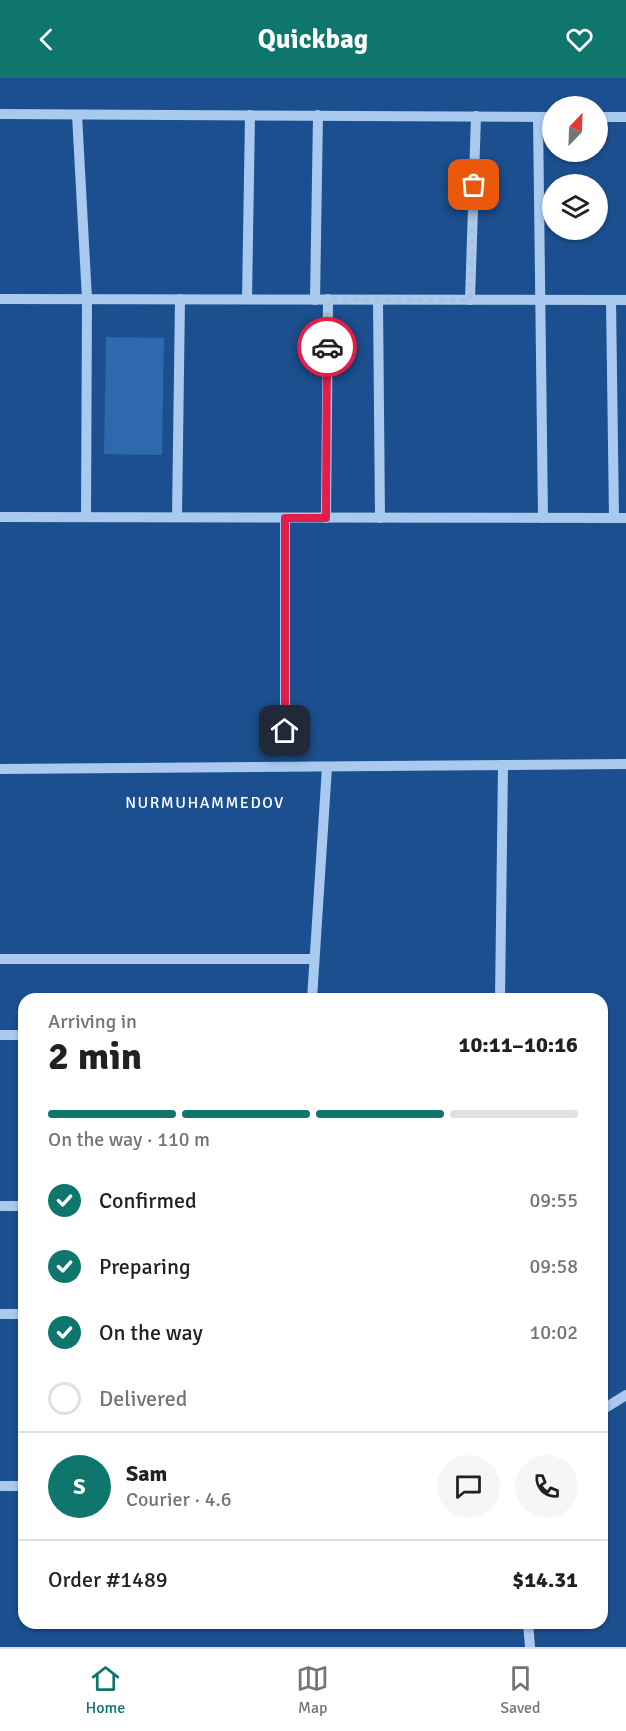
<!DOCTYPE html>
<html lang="en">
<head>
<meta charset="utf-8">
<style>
	:root { --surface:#fff; --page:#f6f6f6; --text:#202124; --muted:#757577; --line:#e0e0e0; --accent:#0f766e }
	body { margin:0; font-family:Signika,sans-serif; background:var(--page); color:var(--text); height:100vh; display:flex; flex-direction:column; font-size:22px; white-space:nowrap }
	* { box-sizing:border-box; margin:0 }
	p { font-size:20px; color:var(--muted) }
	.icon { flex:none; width:33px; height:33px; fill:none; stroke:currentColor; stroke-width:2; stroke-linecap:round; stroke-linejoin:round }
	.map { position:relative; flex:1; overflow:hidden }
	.details { position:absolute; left:18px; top:915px; width:590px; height:636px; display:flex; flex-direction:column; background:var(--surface); border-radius:18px; box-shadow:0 2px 4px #0004 }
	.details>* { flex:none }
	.needle { width:39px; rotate:23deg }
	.tools { position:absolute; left:542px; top:18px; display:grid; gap:12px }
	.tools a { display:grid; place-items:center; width:66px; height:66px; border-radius:50%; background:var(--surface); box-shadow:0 2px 4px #0004; font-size:30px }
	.pin { position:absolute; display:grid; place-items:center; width:51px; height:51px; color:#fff; margin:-26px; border-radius:12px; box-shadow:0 3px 9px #0006 }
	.courier { position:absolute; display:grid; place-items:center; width:60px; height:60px; margin:-30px; border:4px solid #e11d48; border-radius:50%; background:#fff; color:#222; box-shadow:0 2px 8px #0007 }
	.head em { font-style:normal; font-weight:700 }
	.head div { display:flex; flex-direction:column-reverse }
	.head { display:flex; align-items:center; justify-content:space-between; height:102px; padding:0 30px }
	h1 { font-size:39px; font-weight:700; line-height:45px }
	.bar { display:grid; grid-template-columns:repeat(4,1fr); gap:9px 6px; align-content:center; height:72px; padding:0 30px }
	.bar i { height:8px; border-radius:4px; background:var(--line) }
	.bar .current { background:var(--accent) }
	.bar p { grid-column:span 4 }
	.line { display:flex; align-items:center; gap:15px; padding:0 30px; border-top:2px solid var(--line) }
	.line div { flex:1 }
	.round { display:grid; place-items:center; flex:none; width:63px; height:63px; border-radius:32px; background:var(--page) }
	ol { padding:0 30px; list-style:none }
	li { display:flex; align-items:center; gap:18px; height:66px }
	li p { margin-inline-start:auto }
	li .icon { padding:6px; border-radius:50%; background:var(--accent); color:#fff; stroke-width:4 }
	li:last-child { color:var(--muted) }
	li i { width:33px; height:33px; border:3px solid var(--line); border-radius:50% }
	header { display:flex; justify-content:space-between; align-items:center; height:78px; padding:0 30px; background:var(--accent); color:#fff; font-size:27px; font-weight:700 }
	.tab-bar { display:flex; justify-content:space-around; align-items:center; height:84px; border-top:2px solid var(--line); background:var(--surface); font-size:16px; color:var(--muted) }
	.tab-bar a { display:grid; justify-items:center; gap:3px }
	.tab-bar .current { color:var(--accent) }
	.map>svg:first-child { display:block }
</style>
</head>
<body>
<header><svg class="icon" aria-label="back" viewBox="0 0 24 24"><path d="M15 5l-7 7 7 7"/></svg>Quickbag<svg class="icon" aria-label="heart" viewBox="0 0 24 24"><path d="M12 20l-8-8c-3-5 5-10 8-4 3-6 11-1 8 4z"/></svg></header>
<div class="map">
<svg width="626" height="1569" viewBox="0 0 626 1569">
	<rect width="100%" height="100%" fill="#1b4f8f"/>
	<!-- green -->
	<polygon fill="#2e69ad" points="106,259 164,260 162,377 104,376"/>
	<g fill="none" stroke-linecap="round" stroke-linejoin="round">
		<!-- minor -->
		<g stroke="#a9c9ee" stroke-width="10">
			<polyline points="0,36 552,39"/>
			<polyline points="77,37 87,221 86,439"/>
			<polyline points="538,39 543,440"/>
			<polyline points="597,39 626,39"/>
			<polyline points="0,221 626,222"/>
			<polyline points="247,221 250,37"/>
			<polyline points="315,222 318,37"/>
			<polyline points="378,222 380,440"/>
			<polyline points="470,222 476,38"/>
			<polyline points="611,222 614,440"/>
			<polyline points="0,439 626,440"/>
			<polyline points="177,439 180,221"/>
			<polyline points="326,440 328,221"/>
			<polyline points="285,653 285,440"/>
			<polyline points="0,691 626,686"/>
			<polyline points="0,881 314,881"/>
			<polyline points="312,921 327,689"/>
			<polyline points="500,921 503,687"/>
			<polyline points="0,957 24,957"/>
			<polyline points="0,1128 24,1128"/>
			<polyline points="0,1236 24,1236"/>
			<polyline points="602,1332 626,1317"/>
			<polyline points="0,1408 24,1408"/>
			<polyline points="528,1545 530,1569"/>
		</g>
	</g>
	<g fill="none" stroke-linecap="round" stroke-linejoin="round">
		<!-- done -->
		<polyline stroke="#afc1d8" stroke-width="6" stroke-dasharray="0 10.8" points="327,269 328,221 470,222 474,107"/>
		<!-- route -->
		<polyline stroke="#e11d48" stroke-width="8" points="285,653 285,440 326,440 327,269"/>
	</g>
	<g text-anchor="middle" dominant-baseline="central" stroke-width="6" stroke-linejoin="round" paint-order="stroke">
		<!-- neighbourhood labels -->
		<g font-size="16" letter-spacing="1.5" fill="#fff" stroke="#1b4f8f">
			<text x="205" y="725">NURMUHAMMEDOV</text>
		</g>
	</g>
</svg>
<div class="tools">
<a><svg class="needle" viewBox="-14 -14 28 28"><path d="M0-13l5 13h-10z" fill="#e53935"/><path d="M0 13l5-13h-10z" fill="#757577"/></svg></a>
<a><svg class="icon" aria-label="layers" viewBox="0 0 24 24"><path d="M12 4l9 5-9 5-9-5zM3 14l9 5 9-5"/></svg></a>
</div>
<div class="pin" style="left:474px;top:107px;background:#ea580c"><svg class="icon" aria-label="bag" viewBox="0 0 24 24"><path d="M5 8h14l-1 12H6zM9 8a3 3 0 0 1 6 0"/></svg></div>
<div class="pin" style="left:285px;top:653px;background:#1f2937"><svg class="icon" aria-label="home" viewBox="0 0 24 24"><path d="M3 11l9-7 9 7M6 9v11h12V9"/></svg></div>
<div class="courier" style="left:327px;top:269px"><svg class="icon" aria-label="car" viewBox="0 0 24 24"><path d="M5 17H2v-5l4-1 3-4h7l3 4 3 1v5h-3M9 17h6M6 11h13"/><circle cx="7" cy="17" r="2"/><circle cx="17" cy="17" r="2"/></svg></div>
<section class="details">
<div class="head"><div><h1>2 min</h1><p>Arriving in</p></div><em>10:11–10:16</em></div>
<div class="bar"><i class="current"></i><i class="current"></i><i class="current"></i><i></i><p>On the way · 110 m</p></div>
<ol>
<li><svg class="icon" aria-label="check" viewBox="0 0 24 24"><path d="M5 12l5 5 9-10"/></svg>Confirmed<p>09:55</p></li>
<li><svg class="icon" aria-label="check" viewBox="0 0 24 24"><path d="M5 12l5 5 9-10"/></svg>Preparing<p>09:58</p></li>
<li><svg class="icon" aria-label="check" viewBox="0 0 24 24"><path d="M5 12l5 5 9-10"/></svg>On the way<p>10:02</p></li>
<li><i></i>Delivered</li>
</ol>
<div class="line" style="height:108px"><b class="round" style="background:var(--accent);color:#fff">S</b><div><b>Sam</b><p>Courier · 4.6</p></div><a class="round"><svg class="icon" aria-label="chat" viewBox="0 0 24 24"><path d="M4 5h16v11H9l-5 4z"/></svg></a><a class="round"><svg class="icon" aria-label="phone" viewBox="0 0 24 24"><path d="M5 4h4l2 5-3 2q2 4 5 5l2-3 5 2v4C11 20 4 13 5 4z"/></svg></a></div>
<div class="line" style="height:78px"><div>Order #1489</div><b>$14.31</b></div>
</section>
</div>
<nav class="tab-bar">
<a class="current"><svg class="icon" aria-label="home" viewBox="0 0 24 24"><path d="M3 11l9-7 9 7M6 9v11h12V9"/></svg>Home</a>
<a><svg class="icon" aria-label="map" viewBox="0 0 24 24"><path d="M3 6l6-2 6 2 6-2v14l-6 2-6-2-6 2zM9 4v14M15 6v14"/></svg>Map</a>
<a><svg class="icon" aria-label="saved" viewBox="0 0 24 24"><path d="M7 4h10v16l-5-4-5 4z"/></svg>Saved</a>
</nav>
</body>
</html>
